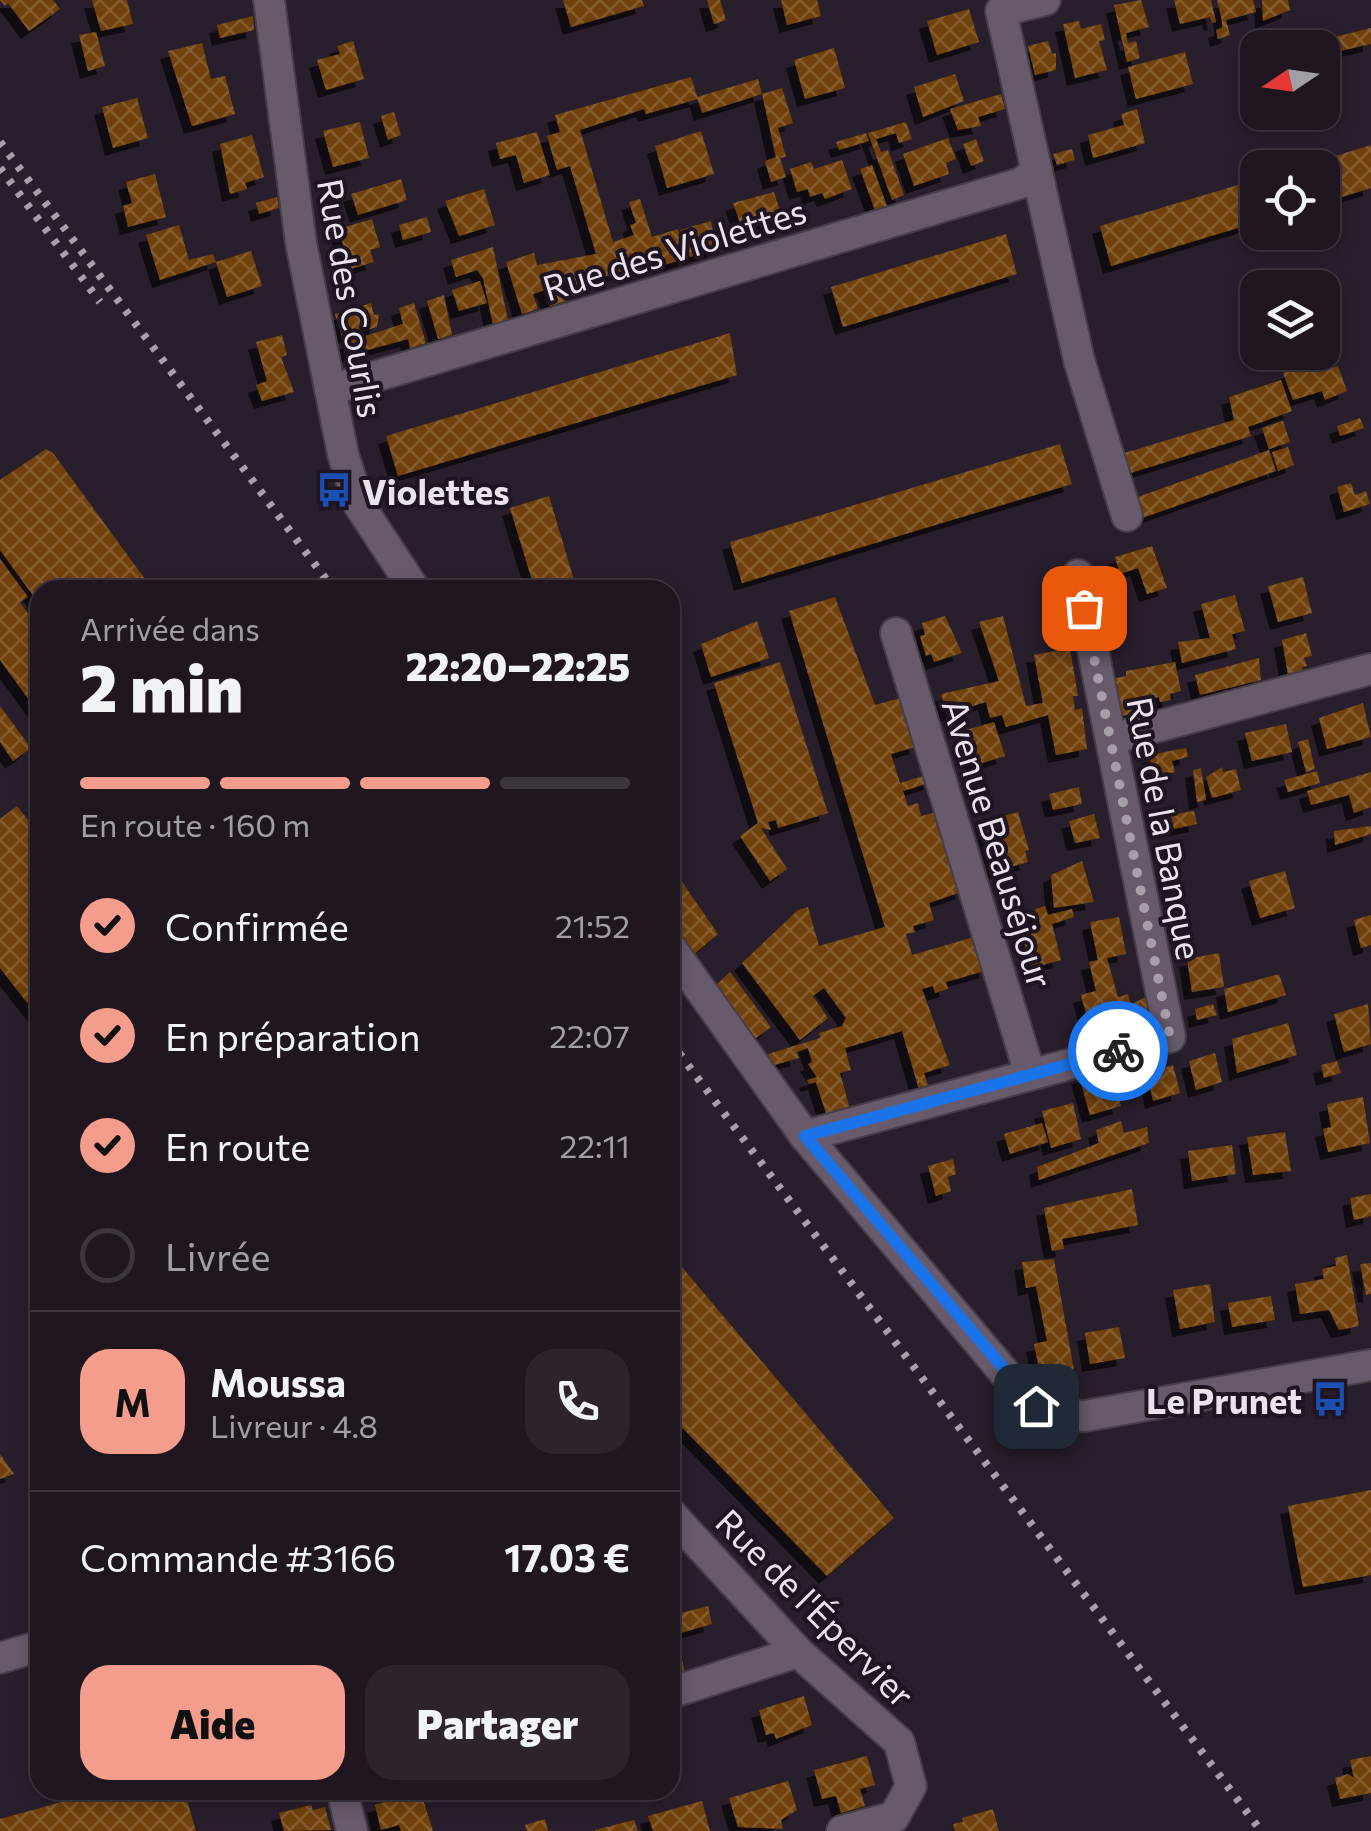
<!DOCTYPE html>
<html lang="fr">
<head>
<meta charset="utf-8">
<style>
	:root { --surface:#1f1620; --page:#2c232d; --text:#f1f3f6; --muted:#a19fa5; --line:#3c353e; --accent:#f49d8c }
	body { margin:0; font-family:Commissioner,sans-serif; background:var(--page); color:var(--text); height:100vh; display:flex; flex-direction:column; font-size:38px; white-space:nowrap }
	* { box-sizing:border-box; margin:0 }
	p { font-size:32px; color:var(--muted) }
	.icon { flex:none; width:55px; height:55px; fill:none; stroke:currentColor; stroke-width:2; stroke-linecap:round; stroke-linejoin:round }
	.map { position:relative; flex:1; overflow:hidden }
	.details { position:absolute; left:30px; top:580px; width:650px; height:1220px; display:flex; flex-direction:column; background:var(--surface); border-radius:30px; box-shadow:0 5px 15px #0003,0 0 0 2px var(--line) }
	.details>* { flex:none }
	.needle { width:65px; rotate:257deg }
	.controls { position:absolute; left:1240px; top:30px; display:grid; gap:20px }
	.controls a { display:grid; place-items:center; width:100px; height:100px; border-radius:20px; background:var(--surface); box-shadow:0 5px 15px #0003,0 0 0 2px var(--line); font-size:50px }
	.pin { position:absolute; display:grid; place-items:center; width:85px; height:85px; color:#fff; margin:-42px; border-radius:20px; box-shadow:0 5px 15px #0006 }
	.courier { position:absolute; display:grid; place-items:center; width:100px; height:100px; margin:-50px; border:8px solid #1a73e8; border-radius:50%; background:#fff; color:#222; box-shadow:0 2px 12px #0007 }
	.overview em { font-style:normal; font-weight:800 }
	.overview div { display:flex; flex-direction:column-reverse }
	.overview { display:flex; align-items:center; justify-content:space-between; height:170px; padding:0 50px }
	h1 { font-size:65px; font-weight:800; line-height:75px }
	.bar { display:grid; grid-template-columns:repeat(4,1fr); gap:15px 10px; align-content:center; height:120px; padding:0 50px }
	.bar i { height:12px; border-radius:8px; background:var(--line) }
	.bar .on { background:var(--accent) }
	.bar p { grid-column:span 4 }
	.line { display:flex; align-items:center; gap:25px; padding:0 50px; border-top:2px solid var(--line) }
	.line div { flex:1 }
	.round { display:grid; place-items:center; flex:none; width:105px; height:105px; border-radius:30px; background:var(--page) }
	ol { padding:0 50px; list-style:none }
	li { display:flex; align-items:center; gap:30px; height:110px }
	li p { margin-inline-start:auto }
	li .icon { padding:10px; border-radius:50%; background:var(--accent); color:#111; stroke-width:4 }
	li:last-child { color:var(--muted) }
	li i { width:55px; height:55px; border:5px solid var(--line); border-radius:50% }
	.cta { display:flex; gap:20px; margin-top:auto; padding:20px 50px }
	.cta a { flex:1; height:115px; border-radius:30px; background:var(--accent); color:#111; font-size:40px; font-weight:800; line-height:115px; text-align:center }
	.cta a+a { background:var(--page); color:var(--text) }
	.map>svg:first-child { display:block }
</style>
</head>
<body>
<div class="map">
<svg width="1371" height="1831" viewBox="0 0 1371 1831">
	<defs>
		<pattern id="building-cross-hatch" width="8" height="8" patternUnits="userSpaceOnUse" patternTransform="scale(2.5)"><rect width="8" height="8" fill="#704009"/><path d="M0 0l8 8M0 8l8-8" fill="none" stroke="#855b2d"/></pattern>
		<filter id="shadow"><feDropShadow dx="-8" dy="8" stdDeviation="0" flood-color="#0009"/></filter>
	</defs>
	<rect width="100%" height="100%" fill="#291e2b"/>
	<!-- building -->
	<g fill="url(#building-cross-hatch)" filter="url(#shadow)">
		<polygon points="0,0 53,0 60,9 29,31 8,3 5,6"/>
		<polygon points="92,0 127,0 133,24 101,31"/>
		<polygon points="563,0 642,0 644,6 571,27"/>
		<polygon points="707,0 720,0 726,20 714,24"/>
		<polygon points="781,0 817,0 821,16 787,25"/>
		<polygon points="1141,0 1149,27 1126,33 1128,43 1136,41 1140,58 1127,62 1114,5"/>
		<polygon points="1174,0 1211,0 1216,22 1212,23 1210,17 1180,24"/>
		<polygon points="1217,0 1253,0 1256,12 1226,20 1230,35 1218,39 1216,30 1222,28 1222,21"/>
		<polygon points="1262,0 1288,0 1290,10 1263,21"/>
		<polygon points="969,9 979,42 937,55 927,21"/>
		<polygon points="253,16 254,30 220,38 217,25"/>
		<polygon points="1079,21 1081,29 1101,24 1105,40 1099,41 1107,70 1075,78 1063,24"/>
		<polygon points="1371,28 1371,44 1322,55 1322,48 1308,48 1307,44"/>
		<polygon points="96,32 105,66 88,71 79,35"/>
		<polygon points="353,41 364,79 326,90 317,60 340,54 337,46"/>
		<polygon points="1048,41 1052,54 1056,53 1056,70 1035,75 1028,46"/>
		<polygon points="202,43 211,79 225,76 235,114 192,126 168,51"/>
		<polygon points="834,48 845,88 805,99 794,60"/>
		<polygon points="1185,52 1193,84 1136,99 1128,67"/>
		<polygon points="955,74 964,101 923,117 914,87"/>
		<polygon points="691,77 698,99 646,114 644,109 580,130 613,242 634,235 630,225 636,223 629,202 640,199 652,237 678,229 687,258 661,266 659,260 574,286 571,278 561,282 566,301 550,306 545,290 533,294 538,309 522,314 506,262 534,253 537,265 596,254 570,166 557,170 547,136 560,132 555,115"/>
		<polygon points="758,79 762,94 702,113 697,97"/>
		<polygon points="782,88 793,123 778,128 786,157 780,158 786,177 771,182 765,161 776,157 762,94"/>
		<polygon points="1257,89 1258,113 1252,114 1246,92"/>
		<polygon points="1001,94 1005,109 978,117 981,126 958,130 950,109"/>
		<polygon points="137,98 148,138 113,148 102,107"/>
		<polygon points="1137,109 1145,143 1093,158 1088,135 1124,125 1121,114"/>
		<polygon points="394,112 401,135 388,140 381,116"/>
		<polygon points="360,122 369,158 333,167 323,131"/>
		<polygon points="906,122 912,139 899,143 896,133 876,139 881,152 888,150 904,195 892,200 868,133"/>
		<polygon points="701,131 714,174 667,188 655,146"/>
		<polygon points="537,132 550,175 524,183 516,155 500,159 496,143"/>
		<polygon points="866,133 869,141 839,150 836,142"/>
		<polygon points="252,135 264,177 245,183 247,189 230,194 220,144"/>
		<polygon points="948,138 956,159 946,163 949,174 914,186 903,154"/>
		<polygon points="976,139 984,161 971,166 963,144"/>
		<polygon points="1371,145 1371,188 1322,203 1322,168 1300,167"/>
		<polygon points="1072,149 1075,160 1057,165 1053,154"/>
		<polygon points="842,160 852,189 825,199 822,193 810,197 808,189 797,192 790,169 811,162 814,169"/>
		<polygon points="872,165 887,206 875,210 860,169"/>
		<polygon points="155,174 166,217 128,227 123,206 132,203 126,182"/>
		<polygon points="401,179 407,200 358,215 351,194"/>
		<polygon points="1258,179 1258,222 1111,266 1100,226"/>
		<polygon points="484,189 495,225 459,236 445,201"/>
		<polygon points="774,192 782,217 743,231 733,203"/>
		<polygon points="277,197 279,208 259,214 256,203"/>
		<polygon points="427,217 431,232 403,240 399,225"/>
		<polygon points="372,219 380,247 370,250 374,262 351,269 338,229"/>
		<polygon points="711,221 716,249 690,257 680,230"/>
		<polygon points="179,225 189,260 213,254 216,262 160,280 146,235"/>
		<polygon points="1006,234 1017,274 843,327 831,287"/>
		<polygon points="493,247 508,321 493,325 483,278 477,270 456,277 451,260"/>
		<polygon points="251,251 262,286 227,297 216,262"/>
		<polygon points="480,281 487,303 459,311 452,290"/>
		<polygon points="444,295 452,335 438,339 427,301"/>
		<polygon points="371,303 374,315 379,314 377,327 342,337 335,314"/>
		<polygon points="414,303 426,343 410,348 408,339 349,355 346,342 403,324 399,308"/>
		<polygon points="730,333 737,375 398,476 386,436"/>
		<polygon points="282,335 287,355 281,357 294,392 262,401 256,385 267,381 256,342"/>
		<polygon points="1328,356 1332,368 1338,366 1347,391 1325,400 1322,391 1293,400 1283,373"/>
		<polygon points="1281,380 1292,411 1248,427 1251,436 1127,474 1121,454 1234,420 1229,397"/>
		<polygon points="1360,418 1364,428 1340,436 1337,426"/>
		<polygon points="1283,421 1290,442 1269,449 1262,428"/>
		<polygon points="1060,444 1072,484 742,583 730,542"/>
		<polygon points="1288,447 1294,465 1278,471 1272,452"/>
		<polygon points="46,449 53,453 153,590 40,590 40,605 0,550 0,480"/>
		<polygon points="1269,450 1276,471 1142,518 1135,498"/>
		<polygon points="1351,483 1355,495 1366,491 1370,504 1344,512 1337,487"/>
		<polygon points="549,496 577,590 535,590 510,508"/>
		<polygon points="1152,546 1167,588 1147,594 1138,568 1120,574 1115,557"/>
		<polygon points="0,559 28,597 20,602 29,615 36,610 40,615 40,715 0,660"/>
		<polygon points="1303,577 1312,613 1278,622 1268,586"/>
		<polygon points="1235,595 1245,631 1232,634 1236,649 1182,663 1178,642 1210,638 1201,604"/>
		<polygon points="835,597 875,705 904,697 918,746 891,754 900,783 930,774 932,782 903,791 908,806 918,803 921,816 941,811 964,891 929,903 934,920 913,926 915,932 906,934 912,955 977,936 988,970 946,982 948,989 935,993 933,986 922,989 950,1065 924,1073 930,1091 922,1100 902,1031 845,1048 851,1070 840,1073 853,1120 830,1126 816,1082 809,1084 807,1080 817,1077 808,1064 812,1062 808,1048 797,1052 799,1058 771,1066 768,1054 820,1038 819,1033 842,1026 846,1018 824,988 813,996 828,1018 800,1040 742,963 798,910 808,907 819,946 885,927 789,611"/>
		<polygon points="945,616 962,653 934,662 931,654 926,656 920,636 925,635 922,623"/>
		<polygon points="1003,616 1026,706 1043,703 1034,655 1070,648 1078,696 1073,696 1075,710 1082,708 1087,749 1056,755 1048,715 1006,727 1002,715 990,718 986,702 947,714 941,694 999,681 979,622"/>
		<polygon points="757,621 769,658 711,677 701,644"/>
		<polygon points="1306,633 1312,656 1304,658 1307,666 1302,667 1305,682 1290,686 1282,640"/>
		<polygon points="1259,658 1261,680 1200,695 1195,675"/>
		<polygon points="780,662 828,813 778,828 776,820 768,822 771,830 761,828 787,869 770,881 740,836 758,823 714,683"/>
		<polygon points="1175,662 1181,691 1170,694 1171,700 1160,702 1159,697 1133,703 1134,713 1114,718 1107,680 1126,676 1126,671"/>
		<polygon points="1363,703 1371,737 1327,749 1319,718"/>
		<polygon points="0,706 31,748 13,761 0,742"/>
		<polygon points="994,722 1005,756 976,765 966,730"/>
		<polygon points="1286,724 1292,752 1252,761 1245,733"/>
		<polygon points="1308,739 1315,769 1306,772 1298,742"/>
		<polygon points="1186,748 1188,757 1172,761 1175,772 1154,777 1149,755"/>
		<polygon points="1222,767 1223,772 1236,769 1241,790 1212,798 1206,777"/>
		<polygon points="1201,768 1206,800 1197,802 1193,770"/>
		<polygon points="1317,771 1320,783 1288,792 1284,780"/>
		<polygon points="1371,772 1371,807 1354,813 1349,795 1311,805 1307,791"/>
		<polygon points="1079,787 1082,804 1053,810 1049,794"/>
		<polygon points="17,806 40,835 40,1019 0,968 0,819"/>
		<polygon points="1194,811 1197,824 1174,829 1171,815"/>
		<polygon points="1018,812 1029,850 1025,851 1028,862 997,871 983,822"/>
		<polygon points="1094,814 1100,838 1075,843 1069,821"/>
		<polygon points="1371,826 1371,834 1335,845 1334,831"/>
		<polygon points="1082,861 1094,902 1054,908 1051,875"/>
		<polygon points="1285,871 1295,908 1260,918 1249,881"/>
		<polygon points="680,879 718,934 691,957 670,926 670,886"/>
		<polygon points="1045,906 1048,915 1072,909 1074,917 1052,924 1061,960 1032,968 1021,932 1041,927 1035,909"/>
		<polygon points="1371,915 1371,945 1361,948 1354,920"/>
		<polygon points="1119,917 1126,954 1107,958 1118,997 1128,994 1131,1004 1153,994 1157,1015 1143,1020 1147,1033 1110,1044 1103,1018 1088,1021 1081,995 1096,991 1089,962 1098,960 1090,922"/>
		<polygon points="1219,953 1224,987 1192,992 1187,959"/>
		<polygon points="730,972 771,1027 752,1041 712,989"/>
		<polygon points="1279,974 1286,995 1228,1012 1224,989"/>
		<polygon points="1213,1004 1217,1015 1197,1020 1195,1009"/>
		<polygon points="1368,1004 1371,1044 1344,1052 1334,1014"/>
		<polygon points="1288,1023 1297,1055 1237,1073 1232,1039"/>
		<polygon points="1215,1053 1222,1082 1196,1090 1189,1061"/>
		<polygon points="1337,1061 1341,1073 1324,1078 1321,1065"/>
		<polygon points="1173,1065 1180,1093 1153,1101 1147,1073"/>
		<polygon points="1111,1067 1121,1106 1090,1115 1079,1076"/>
		<polygon points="1363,1097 1370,1143 1328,1152 1323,1129 1331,1127 1327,1104"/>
		<polygon points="1073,1103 1081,1139 1051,1148 1042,1111"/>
		<polygon points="1121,1121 1124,1133 1147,1127 1149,1143 1039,1180 1037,1167 1099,1143 1096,1130"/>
		<polygon points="1042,1123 1048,1142 1010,1154 1004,1134"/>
		<polygon points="1285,1132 1291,1171 1253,1175 1247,1137"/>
		<polygon points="1232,1145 1236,1174 1192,1181 1188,1151"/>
		<polygon points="953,1159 956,1174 948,1177 951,1191 936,1196 928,1166"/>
		<polygon points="1132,1189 1138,1225 1062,1239 1064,1249 1052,1251 1044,1208"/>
		<polygon points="1371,1194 1371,1216 1354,1220 1350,1198"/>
		<polygon points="670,1253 894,1518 827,1576 670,1415"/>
		<polygon points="1347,1255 1359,1326 1339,1330 1329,1310 1300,1314 1295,1284 1324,1279 1322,1269 1336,1266 1335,1258"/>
		<polygon points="1054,1259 1074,1370 1041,1377 1034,1344 1047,1341 1036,1286 1026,1288 1022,1262"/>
		<polygon points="1371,1263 1371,1294 1366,1295 1360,1264"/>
		<polygon points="1210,1284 1215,1322 1180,1329 1173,1290"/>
		<polygon points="1271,1296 1275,1320 1232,1327 1228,1303"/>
		<polygon points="1119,1327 1125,1358 1090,1364 1085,1333"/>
		<polygon points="0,1454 14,1474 0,1479"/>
		<polygon points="1371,1490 1371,1575 1303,1587 1288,1506"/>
		<polygon points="708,1606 712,1624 670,1636 670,1616"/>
		<polygon points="678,1643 687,1681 670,1685 670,1645"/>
		<polygon points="804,1696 812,1725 776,1739 774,1733 766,1735 759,1710"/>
		<polygon points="671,1738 679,1768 670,1770 670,1739"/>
		<polygon points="867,1756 875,1785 860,1789 865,1806 841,1813 836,1796 822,1799 814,1770"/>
		<polygon points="1371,1756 1371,1793 1340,1799 1335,1778 1348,1774 1354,1778 1350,1760"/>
		<polygon points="788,1781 797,1810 781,1820 783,1829 738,1827 729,1798"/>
		<polygon points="105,1790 184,1790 196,1831 0,1831 0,1819"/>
		<polygon points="389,1790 420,1790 433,1831 401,1831 399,1825 381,1830 375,1805 392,1800"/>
		<polygon points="702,1801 710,1831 653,1831 648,1816"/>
		<polygon points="311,1805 313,1810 325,1807 331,1830 284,1831 279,1813"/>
		<polygon points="993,1809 999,1831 955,1831 953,1824 963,1822 962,1818"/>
		<polygon points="545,1819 548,1831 527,1831 525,1825"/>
		<polygon points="634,1820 638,1831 595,1831 595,1830"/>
	</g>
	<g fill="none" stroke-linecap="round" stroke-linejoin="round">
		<defs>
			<g id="minor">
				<polyline points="269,0 301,243 343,454 359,505 415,590"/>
				<polyline points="1045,0 1001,11 1079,360 1127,516"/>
				<polyline points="330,390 1021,183 1037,171"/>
				<polyline points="896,633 1030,1074"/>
				<polyline points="1111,739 1371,669"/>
				<polyline points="670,947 805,1136 1025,1397 1049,1414 1085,1416 1371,1365"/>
				<polyline points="805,1136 1170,1037 1078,575"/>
				<polyline points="670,1513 798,1652 899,1742 911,1786 894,1817 842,1831"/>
				<polyline points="0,1658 40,1646"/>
				<polyline points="670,1693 798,1652"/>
				<polyline points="342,1790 352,1831"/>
			</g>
		</defs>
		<!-- minor casing -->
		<use href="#minor" stroke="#453d47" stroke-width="34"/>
		<!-- minor -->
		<use href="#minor" stroke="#675a6a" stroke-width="30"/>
		<!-- rail -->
		<g stroke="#a79fa9" stroke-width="8" stroke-dasharray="5 10" stroke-linecap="butt">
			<polyline points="0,142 334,590"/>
			<polyline points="0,168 100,302"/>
			<polyline points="670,1041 1261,1831"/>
		</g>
	</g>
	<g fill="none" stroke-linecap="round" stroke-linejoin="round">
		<!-- done -->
		<polyline stroke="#a69ea8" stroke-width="10" stroke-dasharray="0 18" points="1084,608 1170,1037 1118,1051"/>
		<!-- route -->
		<polyline stroke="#1a73e8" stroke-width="12" points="1036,1406 805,1136 1118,1051"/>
	</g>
	<!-- icons -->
	<defs>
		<symbol id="bus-bare" viewBox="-9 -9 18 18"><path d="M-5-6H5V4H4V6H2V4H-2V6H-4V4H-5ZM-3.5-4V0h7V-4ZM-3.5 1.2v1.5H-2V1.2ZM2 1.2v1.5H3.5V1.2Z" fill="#1a4fb4" stroke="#1f1421" stroke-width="2.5" paint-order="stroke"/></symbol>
	</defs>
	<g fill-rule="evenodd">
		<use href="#bus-bare" x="309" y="465" width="50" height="50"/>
		<use href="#bus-bare" x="1305" y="1374" width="50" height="50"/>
	</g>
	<g text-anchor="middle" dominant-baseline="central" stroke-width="8" stroke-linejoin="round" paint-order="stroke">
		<!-- street labels -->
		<g font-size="35" fill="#eae3ec" stroke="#1f1421">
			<text transform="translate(674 248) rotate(-17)">Rue des Violettes</text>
			<text transform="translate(352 298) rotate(80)">Rue des Courlis</text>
			<text transform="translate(1166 828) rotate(79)">Rue de la Banque</text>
			<text transform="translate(999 843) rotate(73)">Avenue Beauséjour</text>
			<text transform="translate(816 1607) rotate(45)">Rue de l'Épervier</text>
		</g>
		<!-- poi labels -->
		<g font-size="35" font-weight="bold" fill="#eae3ec" stroke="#1f1421" text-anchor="start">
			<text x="362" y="490">Violettes</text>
			<text x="1302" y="1399" text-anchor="end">Le Prunet</text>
		</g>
	</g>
</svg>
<div class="controls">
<a><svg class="needle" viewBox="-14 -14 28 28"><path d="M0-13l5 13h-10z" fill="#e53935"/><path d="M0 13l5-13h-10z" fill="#a19fa5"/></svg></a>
<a><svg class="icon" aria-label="locate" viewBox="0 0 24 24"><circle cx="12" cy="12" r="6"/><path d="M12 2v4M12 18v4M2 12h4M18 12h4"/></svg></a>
<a><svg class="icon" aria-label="layers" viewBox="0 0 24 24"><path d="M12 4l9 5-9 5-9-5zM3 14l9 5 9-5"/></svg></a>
</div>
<div class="pin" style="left:1084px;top:608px;background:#ea580c"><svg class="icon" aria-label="bag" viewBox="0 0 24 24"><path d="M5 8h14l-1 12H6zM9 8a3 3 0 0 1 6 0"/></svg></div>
<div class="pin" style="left:1036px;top:1406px;background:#1f2937"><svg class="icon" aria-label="home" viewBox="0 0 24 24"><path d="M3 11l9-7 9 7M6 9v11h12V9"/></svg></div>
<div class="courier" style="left:1118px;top:1051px"><svg class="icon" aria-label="bike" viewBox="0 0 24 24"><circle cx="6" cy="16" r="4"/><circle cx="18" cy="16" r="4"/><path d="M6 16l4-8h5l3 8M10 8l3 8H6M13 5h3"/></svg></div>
<section class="details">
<div class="overview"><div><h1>2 min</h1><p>Arrivée dans</p></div><em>22:20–22:25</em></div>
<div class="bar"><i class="on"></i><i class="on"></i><i class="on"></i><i></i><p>En route · 160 m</p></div>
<ol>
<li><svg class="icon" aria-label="check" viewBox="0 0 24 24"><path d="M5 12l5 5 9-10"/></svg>Confirmée<p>21:52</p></li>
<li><svg class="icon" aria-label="check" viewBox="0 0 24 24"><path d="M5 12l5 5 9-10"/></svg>En préparation<p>22:07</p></li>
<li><svg class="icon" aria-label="check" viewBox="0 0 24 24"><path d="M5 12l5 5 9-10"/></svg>En route<p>22:11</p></li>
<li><i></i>Livrée</li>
</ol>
<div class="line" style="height:180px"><b class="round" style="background:var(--accent);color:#111">M</b><div><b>Moussa</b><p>Livreur · 4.8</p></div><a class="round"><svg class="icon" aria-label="phone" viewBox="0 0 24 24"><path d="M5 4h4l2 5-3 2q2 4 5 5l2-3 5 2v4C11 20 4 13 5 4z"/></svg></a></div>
<div class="line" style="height:130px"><div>Commande #3166</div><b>17.03 €</b></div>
<div class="cta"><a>Aide</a><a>Partager</a></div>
</section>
</div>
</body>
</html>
